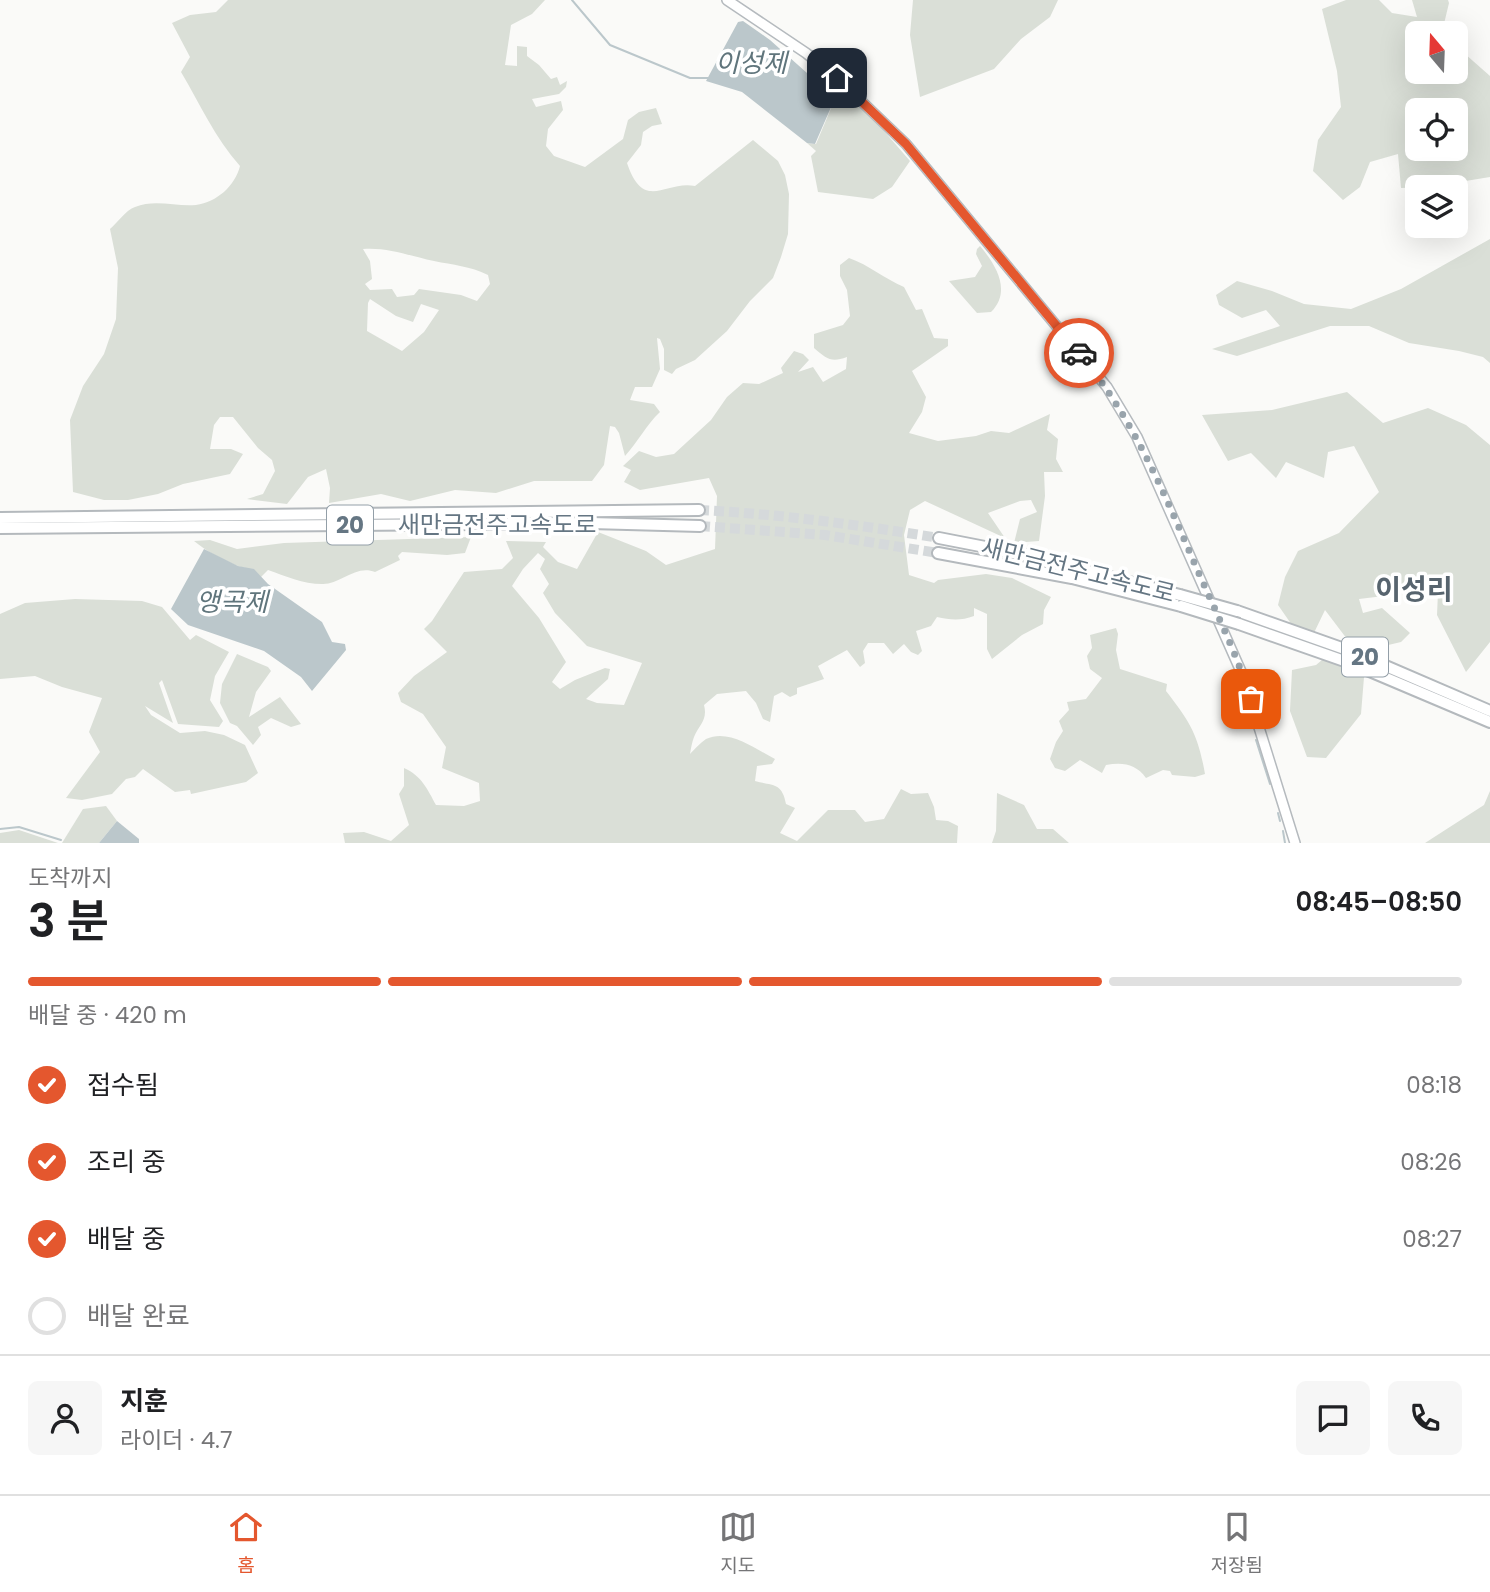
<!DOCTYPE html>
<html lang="ko">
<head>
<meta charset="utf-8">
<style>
	:root { --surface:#fff; --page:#f6f6f6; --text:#202124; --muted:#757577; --line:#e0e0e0; --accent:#e4572e }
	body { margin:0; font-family:Poppins,"Noto Sans KR",sans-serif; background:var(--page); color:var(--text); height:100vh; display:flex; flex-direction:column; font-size:26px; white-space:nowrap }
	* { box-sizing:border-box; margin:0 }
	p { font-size:23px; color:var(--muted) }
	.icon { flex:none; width:38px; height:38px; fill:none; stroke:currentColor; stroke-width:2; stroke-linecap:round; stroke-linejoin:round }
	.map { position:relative; height:843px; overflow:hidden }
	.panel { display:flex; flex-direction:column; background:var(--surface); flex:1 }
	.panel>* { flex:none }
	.needle { width:46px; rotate:341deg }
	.controls { position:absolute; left:1405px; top:21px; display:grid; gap:14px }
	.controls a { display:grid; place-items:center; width:63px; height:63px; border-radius:10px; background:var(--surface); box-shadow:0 7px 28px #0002; font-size:35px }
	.pin { position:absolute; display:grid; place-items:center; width:60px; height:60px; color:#fff; margin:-30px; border-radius:14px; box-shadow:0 4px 10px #0006 }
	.courier { position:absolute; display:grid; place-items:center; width:70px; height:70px; margin:-35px; border:5px solid #e4572e; border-radius:50%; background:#fff; color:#222; box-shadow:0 2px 9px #0007 }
	.overview em { font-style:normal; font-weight:600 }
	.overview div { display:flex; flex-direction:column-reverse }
	.overview { display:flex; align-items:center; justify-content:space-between; height:119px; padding:0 28px }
	h1 { font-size:46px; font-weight:600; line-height:52px }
	.bar { display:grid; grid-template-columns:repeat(4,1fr); gap:10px 7px; align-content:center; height:84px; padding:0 28px }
	.bar i { height:9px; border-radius:5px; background:var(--line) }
	.bar .on { background:var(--accent) }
	.bar p { grid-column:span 4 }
	.line { display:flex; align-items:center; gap:18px; padding:0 28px; border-top:2px solid var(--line) }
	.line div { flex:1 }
	.round { display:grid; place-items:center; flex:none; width:74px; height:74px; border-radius:10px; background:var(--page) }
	ol { padding:0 28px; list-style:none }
	li { display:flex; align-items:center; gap:21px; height:77px }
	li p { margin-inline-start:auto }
	li .icon { padding:7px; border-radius:50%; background:var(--accent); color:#fff; stroke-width:4 }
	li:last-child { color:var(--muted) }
	li i { width:38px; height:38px; border:4px solid var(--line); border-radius:50% }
	.menu { display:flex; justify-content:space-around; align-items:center; height:98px; border-top:2px solid var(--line); background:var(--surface); font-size:19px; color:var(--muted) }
	.menu a { display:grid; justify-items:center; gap:4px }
	.menu .on { color:var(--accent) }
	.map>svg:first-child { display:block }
</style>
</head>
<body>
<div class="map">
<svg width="1490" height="843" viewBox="0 0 1490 843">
	<rect width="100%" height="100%" fill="#fafaf8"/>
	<!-- green -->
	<g fill="#dadfd7" fill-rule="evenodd">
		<path d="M 228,0 L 545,0 L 532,14 L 511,25 L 505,65 L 517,66 L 517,46 L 527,47 L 527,56 L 539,65 L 551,79 L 557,77 L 560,85 L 567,81 L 566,87 L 559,94 L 532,99 L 536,107 L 561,101 L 563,110 L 548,129 L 546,146 L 554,156 L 585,167 L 623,139 L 628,120 L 639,112 L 656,108 L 662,124 L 652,126 L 643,132 L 641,145 L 627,163 C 644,213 665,180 695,186 L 753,140 L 778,161 L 785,175 L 789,194 L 788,234 L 781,257 L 773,278 L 750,301 L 727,331 L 695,360 L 676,369 L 672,374 L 664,370 L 664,349 L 660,339 L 657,338 L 660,369 L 652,387 L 635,387 L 630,400 L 654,404 L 660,412 C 646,425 638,442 625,456 L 619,433 L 615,427 L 610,426 L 604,465 L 592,481 L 534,481 L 496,493 L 455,490 L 410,501 L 381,494 L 329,503 L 330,488 L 326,469 L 308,477 L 287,504 L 247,499 L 263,494 L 275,471 L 272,460 L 258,448 L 233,417 L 220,417 L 214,425 L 210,449 L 231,449 L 243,454 L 230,474 L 183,484 L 158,494 L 128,500 L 104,500 L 73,492 L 70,420 L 83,386 L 104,354 L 116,319 L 118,268 L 110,229 C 117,223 126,210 135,207 C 155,199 177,207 196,205 C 217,202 235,186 240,166 C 215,138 200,104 181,72 L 190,57 L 172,23 L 190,15 L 216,12 ZM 363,249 C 387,247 410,256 434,261 C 453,265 470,266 488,275 L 490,284 L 477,301 L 461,295 L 419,289 L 414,295 L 397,297 L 392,289 L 370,290 L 365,284 L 372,279 L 370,261 ZM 370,299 L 396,316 L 413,322 L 421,304 L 439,310 L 424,332 L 402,351 L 367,331 L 368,303 Z"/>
		<polygon points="913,0 1058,0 1050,17 1021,39 994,69 920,97 910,35"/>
		<path d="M 1346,0 L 1379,0 L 1392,13 L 1417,17 L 1412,0 L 1448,0 L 1449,3 L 1443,28 L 1447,33 L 1418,33 L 1418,72 L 1456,72 L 1456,46 L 1490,76 L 1490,177 L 1429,187 L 1401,188 L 1398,154 L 1370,162 L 1360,187 L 1343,200 L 1313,171 L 1318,140 L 1341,107 L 1337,71 L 1322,9 ZM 1456,110 L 1456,149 L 1418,149 L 1418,110 Z"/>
		<polygon points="835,83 878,124 910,161 892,187 873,199 818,192 811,156 816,151 807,143 816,144 835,99 828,93"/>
		<polygon points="1490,239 1490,363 1483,357 1459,351 1409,343 1369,326 1330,326 1237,356 1212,349 1280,326 1266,310 1242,318 1219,305 1216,295 1237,281 1272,291 1304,304 1351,309 1401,289"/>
		<path d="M 980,246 C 996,265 1012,291 991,312 L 977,313 L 949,281 L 975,277 L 982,266 L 976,254 L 977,249 Z"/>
		<path d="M 849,258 C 869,265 885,279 904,287 L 916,310 L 922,309 L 934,338 L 948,339 L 948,346 L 912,371 L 926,397 L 922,412 L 909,433 L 938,441 L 976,436 L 991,431 L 1009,433 L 1050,414 L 1047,430 L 1058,439 L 1056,459 L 1063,472 L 1044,472 L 1045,496 L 1039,541 L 1014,543 L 1020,519 L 1037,512 L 1031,500 L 1020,501 L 988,513 L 1005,538 L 925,501 L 910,510 L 904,535 L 909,575 L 934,583 L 938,580 L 986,574 L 1012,578 L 1051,597 L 1044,610 L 1043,624 L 1022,635 L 992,659 L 987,649 L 987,614 L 974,608 L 974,616 C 961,621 950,620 937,617 L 931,626 L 916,631 L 922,651 L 918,655 L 911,652 L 904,644 L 893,654 L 884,643 L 868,643 L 863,651 L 865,663 L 860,667 L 847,650 L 818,666 L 824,679 L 797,688 L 797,694 L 790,697 L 782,692 L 774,696 L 770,722 L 763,719 L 756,703 L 746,691 L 717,694 L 704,705 C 708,720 699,725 694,737 C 692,742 691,748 690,754 C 694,750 700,743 706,739 C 729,728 755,749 775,759 L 772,764 L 757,766 L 755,781 C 773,786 782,782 786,804 L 795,808 L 780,833 L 797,841 L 828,810 L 855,810 L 865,822 L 884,819 L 901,789 L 911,794 L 928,793 L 934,807 L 936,820 L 948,821 L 958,826 L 957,843 L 345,843 L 343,833 L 364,832 L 391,841 L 409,825 L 399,794 L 404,786 L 404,768 C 421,775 428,790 436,805 L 464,806 L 480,801 L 479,783 L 442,768 L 446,747 L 423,714 L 401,702 L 398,693 L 414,676 L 447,652 L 424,629 L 432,621 L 464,572 L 502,569 L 513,558 L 506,541 L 546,542 L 543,547 L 558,562 L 577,569 L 598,532 L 646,551 L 666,565 L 715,549 L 717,496 L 709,478 L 640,490 L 624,482 L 631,470 L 623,466 L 639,451 L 656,457 L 674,454 L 711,420 L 727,397 L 743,383 L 759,384 L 783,373 L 781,368 L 794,351 L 803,354 L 809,360 L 798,372 L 813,367 L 823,382 L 846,369 L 847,357 C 831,363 827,359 814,348 L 814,334 L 843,325 L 850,316 L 847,290 L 840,276 L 840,265 ZM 538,553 L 545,559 L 540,569 L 549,584 L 543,593 L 555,613 L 587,646 L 642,663 L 624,705 L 597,703 L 586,699 L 608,679 L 610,669 L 605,668 L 575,680 L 560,689 L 552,682 L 566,662 L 539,618 L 512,586 L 523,569 Z"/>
		<polygon points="1347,392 1383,423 1428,408 1466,425 1490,445 1490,642 1466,672 1437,615 1438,592 1422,580 1392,595 1359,599 1363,613 1382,608 1410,633 1401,642 1384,646 1365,665 1361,714 1326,758 1307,757 1290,711 1292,670 1316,665 1347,639 1325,610 1312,637 1294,628 1278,605 1285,577 1298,551 1339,533 1379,492 1354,446 1328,452 1324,478 1286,462 1276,478 1251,453 1228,461 1202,415 1272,410"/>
		<path d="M 471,537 L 465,553 L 447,555 L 402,552 L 398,556 L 400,560 L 375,572 C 356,564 339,585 322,584 C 303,584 285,576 268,570 L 261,577 C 253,568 246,569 235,565 C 220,558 206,551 194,541 L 210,540 L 237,549 L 284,543 Z"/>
		<polygon points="75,599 142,601 162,607 190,640 196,635 229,652 215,676 210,700 223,721 219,727 178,724 162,680 159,683 173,723 145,706 151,715 180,733 205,731 224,735 245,745 258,773 246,782 191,794 190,790 175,792 143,769 135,777 126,779 112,794 82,800 66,798 100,752 89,732 102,698 62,687 35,676 0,679 0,614 25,603"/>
		<path d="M 1116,628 L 1118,634 L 1116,650 L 1120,669 L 1167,684 L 1166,691 C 1190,722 1198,734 1205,774 L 1195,777 L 1172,775 L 1170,771 L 1163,770 L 1146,778 C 1136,764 1123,762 1106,765 L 1102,773 L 1080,760 L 1065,771 L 1055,768 L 1050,759 L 1056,742 L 1063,731 L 1059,721 L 1069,710 L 1067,702 L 1086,699 L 1102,678 L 1090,669 L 1087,656 L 1092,648 L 1090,635 Z"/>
		<polygon points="237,654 268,667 271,671 256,692 249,717 280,697 301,724 291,727 271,718 258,727 261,735 253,745 237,726 230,723 220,703 222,684"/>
		<polygon points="1490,791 1490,843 1425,843 1484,805"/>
		<polygon points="997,793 1024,805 1037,829 1053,829 1069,843 992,843 996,831"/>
		<polygon points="106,806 117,821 99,843 62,843 83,809"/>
		<polygon points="19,830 58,843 0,843 0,833"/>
	</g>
	<!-- water -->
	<g fill="#bbc7cb">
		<polygon points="743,21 770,40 835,98 815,144 807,143 742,92 706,81 738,22"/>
		<polygon points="204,549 238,566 254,569 268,584 322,622 332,642 345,644 346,650 312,691 301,677 264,651 188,625 171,609"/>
		<polygon points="117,821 139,839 139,843 99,843"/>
	</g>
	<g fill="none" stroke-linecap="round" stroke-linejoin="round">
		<!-- stream -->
		<g stroke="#bbc7cb" stroke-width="2">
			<polyline points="572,0 610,45 690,78 708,78"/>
			<polyline points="1256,740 1270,784"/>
			<polyline points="1278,813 1280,821"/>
			<polyline points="0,829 19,827 61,840"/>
			<polyline points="1283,831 1285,843"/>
		</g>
		<!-- highway-tunnel -->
		<g stroke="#d5d9db" stroke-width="10" stroke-dasharray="10 5" stroke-linecap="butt">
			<path d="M 699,510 C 780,514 859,525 939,538"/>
			<polyline points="700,526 825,535 938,553"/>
		</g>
		<defs>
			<polyline id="major" points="727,0 806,53 837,78 906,144 1107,387 1137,437 1243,676 1295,843"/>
			<g id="highway">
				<polyline points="0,518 699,510"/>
				<polyline points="0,528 591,523 700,526"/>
				<polyline points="939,538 1011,552 1180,595"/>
				<polyline points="938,553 1072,578 1181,606"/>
				<polyline points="1237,611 1353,652 1490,711"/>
				<polyline points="1239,624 1353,664 1490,722"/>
			</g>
		</defs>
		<!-- major casing -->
		<use href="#major" stroke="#b5babe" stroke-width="12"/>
		<!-- highway casing -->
		<use href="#highway" stroke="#b4b9bd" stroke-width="14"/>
		<!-- major -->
		<use href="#major" stroke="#fff" stroke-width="9"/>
		<!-- highway -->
		<use href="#highway" stroke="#fff" stroke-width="10"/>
		<defs>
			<g id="highway-bridge">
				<polyline points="1180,595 1237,611"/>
				<polyline points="1181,606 1239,624"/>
			</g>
		</defs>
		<!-- highway-bridge casing -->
		<use href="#highway-bridge" stroke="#b4b9bd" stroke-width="14" stroke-linecap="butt"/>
		<!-- highway-bridge -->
		<use href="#highway-bridge" stroke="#fff" stroke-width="10"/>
	</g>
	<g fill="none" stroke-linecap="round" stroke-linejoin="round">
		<!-- done -->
		<path stroke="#99a4ac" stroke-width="7" stroke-dasharray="0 12.6" d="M 1079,353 C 1133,417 1164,493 1197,569 C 1216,612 1237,655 1251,699"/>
		<!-- route -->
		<polyline stroke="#e4572e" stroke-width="9" points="837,78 906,144 1079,353"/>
	</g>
	<g text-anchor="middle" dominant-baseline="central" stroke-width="7" stroke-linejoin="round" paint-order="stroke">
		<!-- shield labels -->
		<g fill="#fff" stroke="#939fa8" stroke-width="2">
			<rect x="327" y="505.5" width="46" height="39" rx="5"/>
			<rect x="1342" y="637.5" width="46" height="39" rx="5"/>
		</g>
		<g font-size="23" font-weight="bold" fill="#657683">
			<text x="350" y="525">20</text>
			<text x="1365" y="657">20</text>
		</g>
		<!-- street labels -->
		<g font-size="24" fill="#657683" stroke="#fff">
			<text x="497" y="524">새만금전주고속도로</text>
			<text transform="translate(1078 570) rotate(14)">새만금전주고속도로</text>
		</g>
		<!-- water labels -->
		<g font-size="26" font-style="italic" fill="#60757c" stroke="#fff">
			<text x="751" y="63">이성제</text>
			<text x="232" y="602">앵곡제</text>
		</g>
		<!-- quarter labels -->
		<g font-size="28" font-weight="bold" fill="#57646e" stroke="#fff">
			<text x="1414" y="589">이성리</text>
		</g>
	</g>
</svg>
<div class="controls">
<a><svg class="needle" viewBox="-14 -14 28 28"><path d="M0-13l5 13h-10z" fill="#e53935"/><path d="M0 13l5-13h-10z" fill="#757577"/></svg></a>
<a><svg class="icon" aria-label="locate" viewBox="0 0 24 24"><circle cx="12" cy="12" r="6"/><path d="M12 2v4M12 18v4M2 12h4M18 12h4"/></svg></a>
<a><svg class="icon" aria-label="layers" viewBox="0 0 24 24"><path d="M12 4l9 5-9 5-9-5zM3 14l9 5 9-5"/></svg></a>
</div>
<div class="pin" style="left:1251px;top:699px;background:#ea580c"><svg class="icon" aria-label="bag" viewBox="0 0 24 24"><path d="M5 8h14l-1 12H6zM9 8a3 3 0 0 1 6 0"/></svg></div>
<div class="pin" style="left:837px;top:78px;background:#1f2937"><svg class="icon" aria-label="home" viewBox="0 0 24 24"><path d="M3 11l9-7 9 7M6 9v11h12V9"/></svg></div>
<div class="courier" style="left:1079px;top:353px"><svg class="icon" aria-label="car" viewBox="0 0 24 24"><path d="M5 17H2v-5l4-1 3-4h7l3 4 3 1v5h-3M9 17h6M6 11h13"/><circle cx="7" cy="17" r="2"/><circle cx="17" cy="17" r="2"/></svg></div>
</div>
<section class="panel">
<div class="overview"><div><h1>3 분</h1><p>도착까지</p></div><em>08:45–08:50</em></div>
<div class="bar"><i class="on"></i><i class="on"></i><i class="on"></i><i></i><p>배달 중 · 420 m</p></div>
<ol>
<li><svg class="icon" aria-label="check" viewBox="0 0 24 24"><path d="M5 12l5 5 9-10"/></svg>접수됨<p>08:18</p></li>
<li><svg class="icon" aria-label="check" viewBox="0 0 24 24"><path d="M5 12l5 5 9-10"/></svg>조리 중<p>08:26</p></li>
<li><svg class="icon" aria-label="check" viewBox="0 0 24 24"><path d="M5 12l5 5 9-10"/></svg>배달 중<p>08:27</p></li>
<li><i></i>배달 완료</li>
</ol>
<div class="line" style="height:126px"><a class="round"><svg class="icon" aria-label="person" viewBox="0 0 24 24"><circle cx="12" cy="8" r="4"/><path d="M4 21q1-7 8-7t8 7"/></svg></a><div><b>지훈</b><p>라이더 · 4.7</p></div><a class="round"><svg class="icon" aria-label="chat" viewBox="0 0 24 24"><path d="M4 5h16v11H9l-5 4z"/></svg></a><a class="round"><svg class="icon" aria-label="phone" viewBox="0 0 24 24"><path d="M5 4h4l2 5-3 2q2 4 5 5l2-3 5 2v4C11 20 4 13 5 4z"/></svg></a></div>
</section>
<nav class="menu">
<a class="on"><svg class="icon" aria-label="home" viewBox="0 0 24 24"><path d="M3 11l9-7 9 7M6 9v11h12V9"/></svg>홈</a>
<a><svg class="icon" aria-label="map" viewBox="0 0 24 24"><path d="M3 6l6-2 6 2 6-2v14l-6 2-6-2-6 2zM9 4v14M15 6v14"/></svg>지도</a>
<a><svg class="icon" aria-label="saved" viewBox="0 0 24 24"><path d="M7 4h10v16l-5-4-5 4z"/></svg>저장됨</a>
</nav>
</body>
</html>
